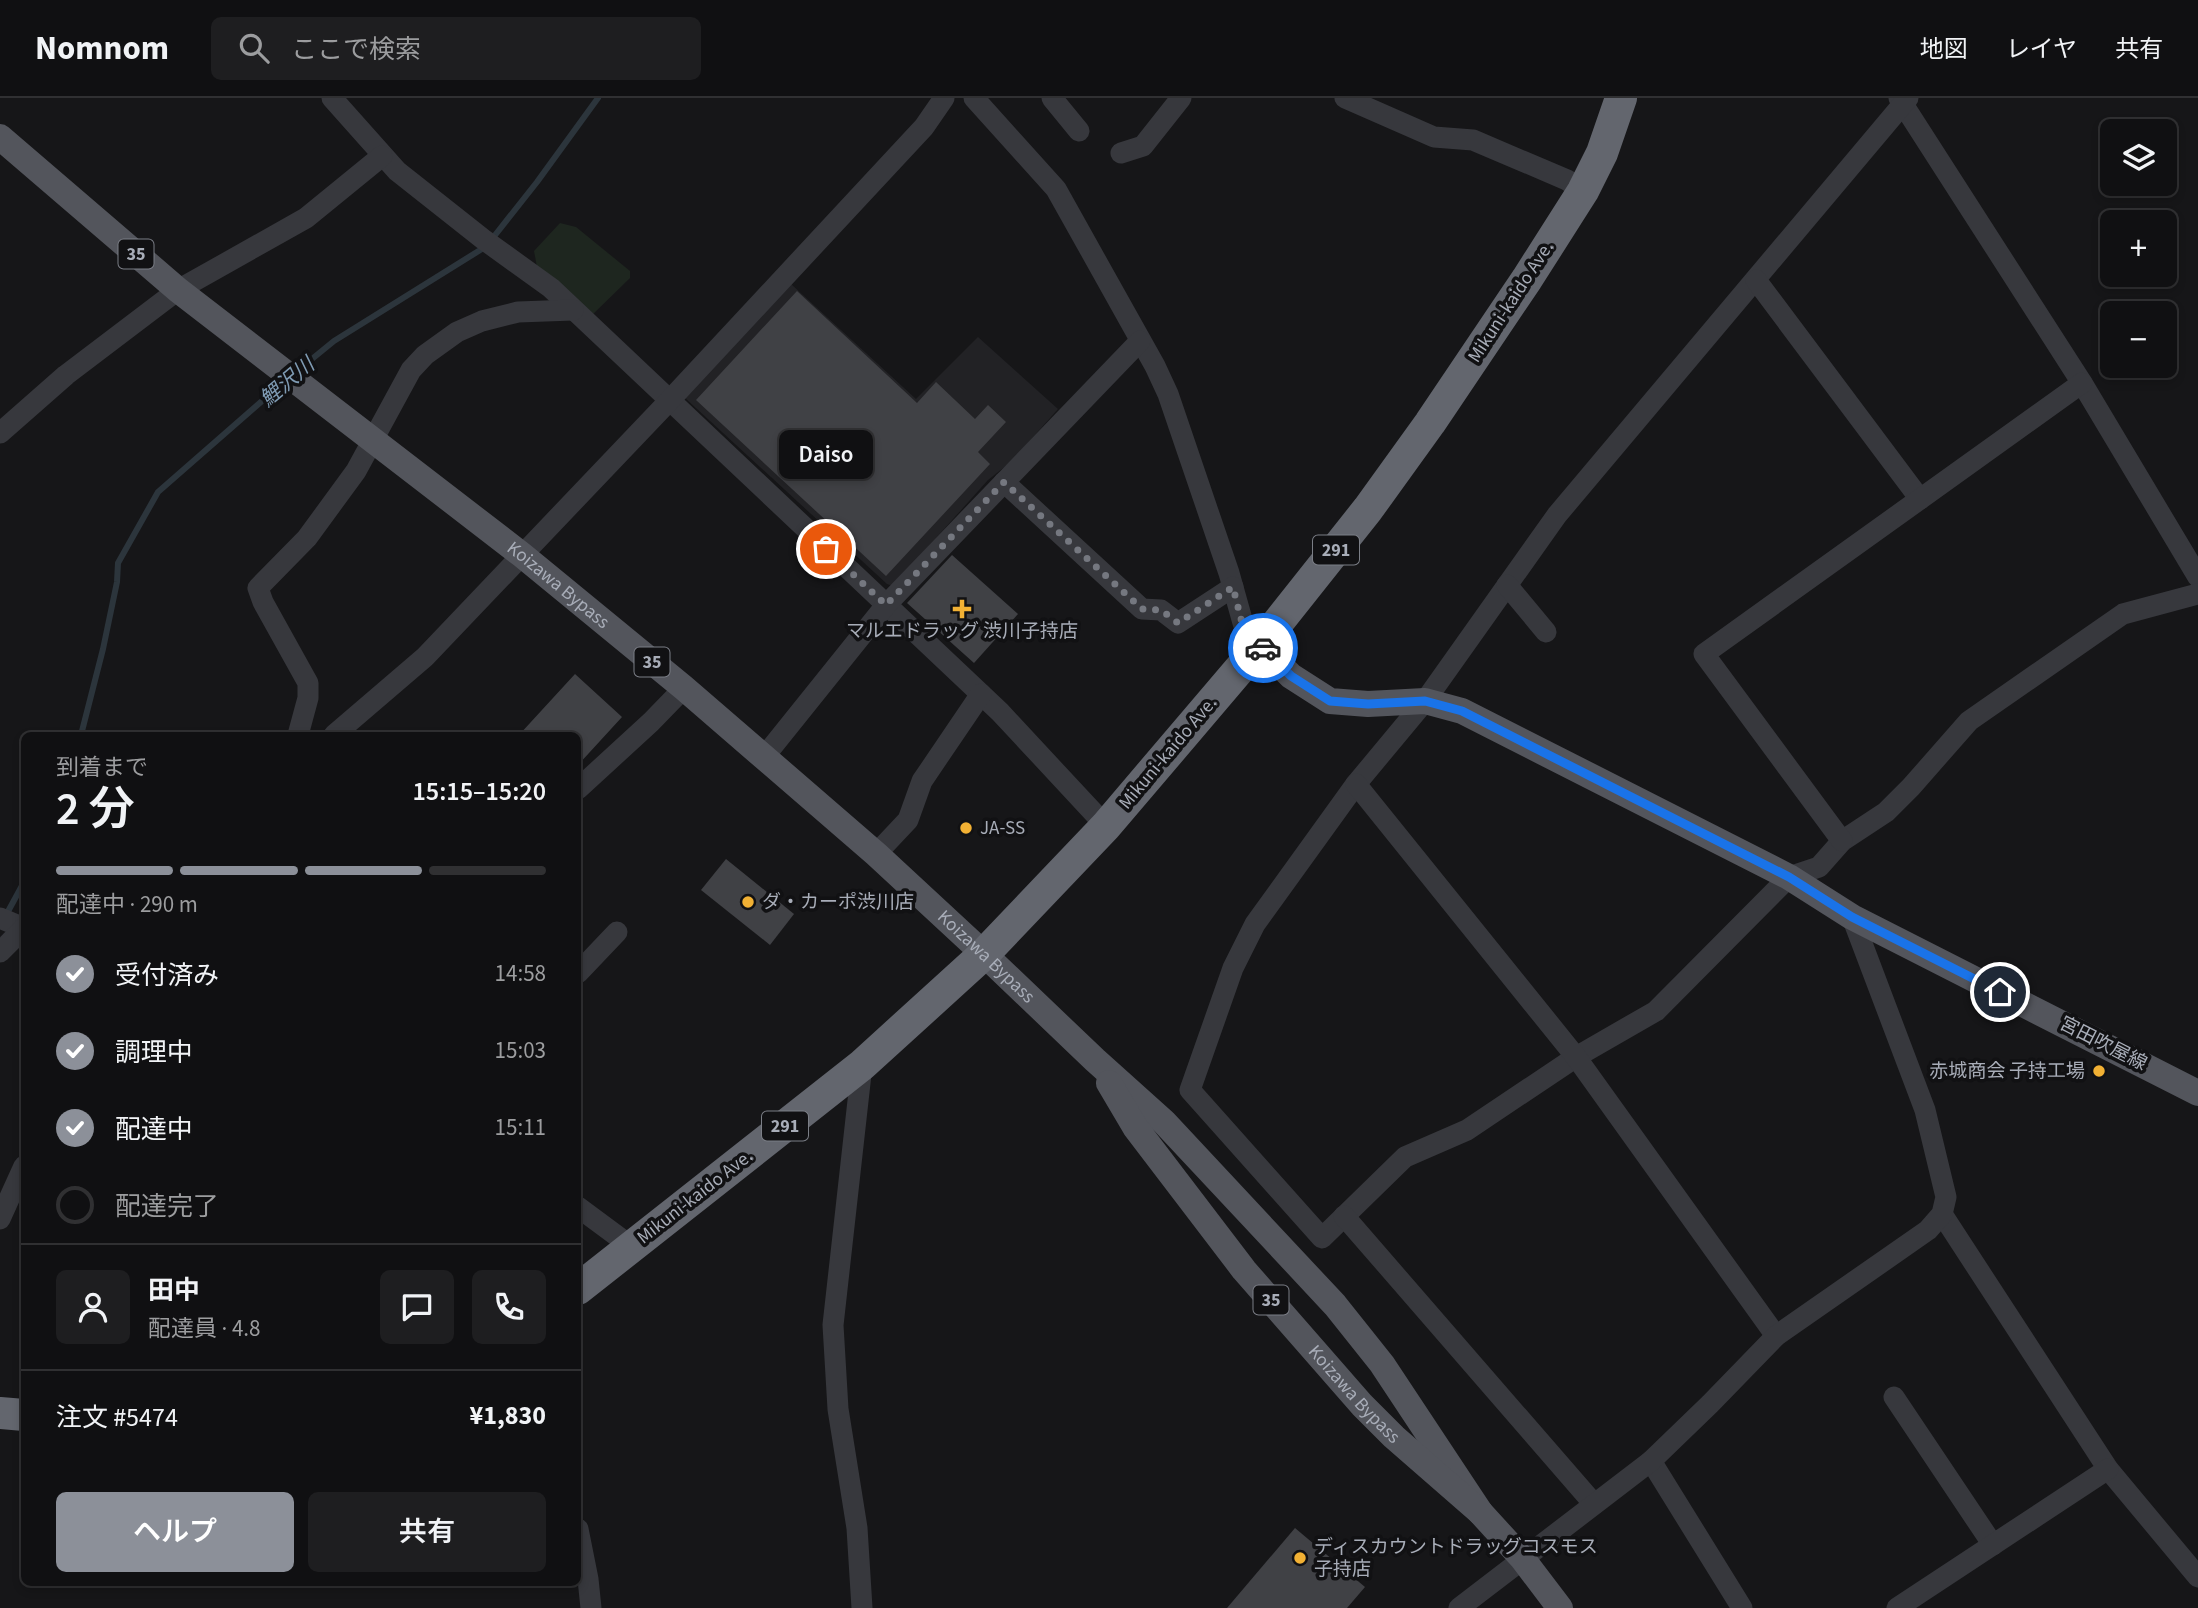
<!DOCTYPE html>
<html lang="ja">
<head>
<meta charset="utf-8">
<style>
	:root { --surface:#101012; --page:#1e1e20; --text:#f1f3f6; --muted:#9c9d9f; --line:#303032; --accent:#8c9099 }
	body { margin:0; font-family:"Source Sans 3","Noto Sans JP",sans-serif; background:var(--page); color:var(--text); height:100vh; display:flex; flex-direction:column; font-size:26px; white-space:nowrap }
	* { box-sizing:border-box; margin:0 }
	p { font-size:23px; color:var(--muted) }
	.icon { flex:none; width:38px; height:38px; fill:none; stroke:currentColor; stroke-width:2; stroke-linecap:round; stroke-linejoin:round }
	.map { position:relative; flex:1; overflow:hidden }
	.sheet { position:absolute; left:21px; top:634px; width:560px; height:854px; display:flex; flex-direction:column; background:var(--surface); border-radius:10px; box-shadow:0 4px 10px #0003,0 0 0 2px var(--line) }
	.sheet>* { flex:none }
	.controls { position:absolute; left:2100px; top:21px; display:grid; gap:14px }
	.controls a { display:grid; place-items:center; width:77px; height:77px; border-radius:10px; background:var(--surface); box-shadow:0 4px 10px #0003,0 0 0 2px var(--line); font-size:35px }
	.pin { position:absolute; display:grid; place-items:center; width:60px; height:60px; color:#fff; margin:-30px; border:4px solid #fff; border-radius:50%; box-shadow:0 2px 7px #0007 }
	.courier { position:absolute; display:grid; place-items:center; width:70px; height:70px; margin:-35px; border:5px solid #1a73e8; border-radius:50%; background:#fff; color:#222; box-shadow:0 2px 9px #0007 }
	.bubble { position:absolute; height:49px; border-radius:10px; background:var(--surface); box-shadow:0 4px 10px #0003,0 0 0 2px var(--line); font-size:23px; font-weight:600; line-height:49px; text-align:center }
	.summary em { font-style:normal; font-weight:600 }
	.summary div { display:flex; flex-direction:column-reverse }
	.summary { display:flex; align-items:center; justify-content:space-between; height:119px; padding:0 35px }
	h1 { font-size:46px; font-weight:600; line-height:52px }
	.bar { display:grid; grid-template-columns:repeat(4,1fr); gap:10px 7px; align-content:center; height:84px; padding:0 35px }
	.bar i { height:9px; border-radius:5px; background:var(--line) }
	.bar .current { background:var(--accent) }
	.bar p { grid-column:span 4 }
	.line { display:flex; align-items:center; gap:18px; padding:0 35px; border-top:2px solid var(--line) }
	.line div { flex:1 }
	.round { display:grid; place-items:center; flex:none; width:74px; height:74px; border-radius:10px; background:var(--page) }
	ol { padding:0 35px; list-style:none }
	li { display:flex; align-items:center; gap:21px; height:77px }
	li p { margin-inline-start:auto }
	li .icon { padding:7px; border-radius:50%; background:var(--accent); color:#fff; stroke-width:4 }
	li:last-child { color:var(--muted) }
	li i { width:38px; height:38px; border:4px solid var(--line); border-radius:50% }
	.cta { display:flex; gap:14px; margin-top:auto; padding:14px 35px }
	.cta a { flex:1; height:80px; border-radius:10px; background:var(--accent); color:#fff; font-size:28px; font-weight:600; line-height:80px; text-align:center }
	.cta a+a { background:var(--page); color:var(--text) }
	header { display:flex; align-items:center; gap:42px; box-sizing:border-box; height:98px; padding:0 35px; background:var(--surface); border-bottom:2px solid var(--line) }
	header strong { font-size:33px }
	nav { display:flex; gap:38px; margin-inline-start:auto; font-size:24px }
	.search { width:490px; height:63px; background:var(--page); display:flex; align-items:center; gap:18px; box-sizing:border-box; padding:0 24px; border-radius:10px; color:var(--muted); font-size:26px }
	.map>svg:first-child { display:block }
</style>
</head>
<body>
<header>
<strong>Nomnom</strong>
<div class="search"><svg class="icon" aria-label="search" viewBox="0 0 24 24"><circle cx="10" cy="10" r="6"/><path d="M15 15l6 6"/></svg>ここで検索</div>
<nav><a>地図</a><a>レイヤ</a><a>共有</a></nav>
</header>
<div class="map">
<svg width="2198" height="1510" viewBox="0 0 2198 1510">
	<rect width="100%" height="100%" fill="#161618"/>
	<!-- built -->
	<polygon fill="#222225" points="791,186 916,301 978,239 1058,311 1012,363 988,382 893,488 887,486 684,299"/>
	<!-- green -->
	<polygon fill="#1e261f" points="560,125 576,129 630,173 630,180 590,219 537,169 534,153"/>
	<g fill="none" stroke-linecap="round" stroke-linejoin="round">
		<!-- stream -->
		<g stroke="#2c353c" stroke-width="6">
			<polyline points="492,141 537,84 598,0"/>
			<polyline points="296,274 334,243 485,149"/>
			<polyline points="81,637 103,551 117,484 118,465 158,394 285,283"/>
			<polyline points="5,819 24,784"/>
		</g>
	</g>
	<!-- building -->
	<g fill="#404145">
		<polygon points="797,193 917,305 936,284 975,321 988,307 1006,324 978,354 990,366 886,478 696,302"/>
		<polygon points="952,457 1018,516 974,565 907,505"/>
		<polygon points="575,576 622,619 578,667 578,637 519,637"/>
		<polygon points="726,761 794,816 770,847 701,792"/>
		<polygon points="1295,1430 1365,1489 1347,1510 1227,1510"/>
	</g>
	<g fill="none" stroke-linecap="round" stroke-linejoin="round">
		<!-- minor -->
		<g stroke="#37383d" stroke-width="21">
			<polyline points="332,0 397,73 483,141 551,190 1000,614 1106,728"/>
			<polyline points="974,0 1056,91 1155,268 1168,296 1229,475 1243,525 1260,547"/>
			<polyline points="1052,0 1079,33"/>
			<polyline points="1345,0 1434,39 1473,42 1567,82 1583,93"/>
			<polyline points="1899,0 2082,285 2198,479"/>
			<polyline points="1908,0 1557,417 1425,603 1356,686 1255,826 1233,870 1190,992 1322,1140 1405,1059 1467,1032 1576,959 1656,913 1789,779 1819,769 1842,743 1886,714 1911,689 1969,623 2123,516 2198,496"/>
			<polyline points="1121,55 1143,48 1181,0"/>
			<polyline points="1756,182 1920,401"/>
			<polyline points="0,335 66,277 178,192 306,120 382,58"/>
			<polyline points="1004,384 1142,511 1161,512 1178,525 1233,489"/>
			<polyline points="1507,487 1546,534"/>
			<polyline points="298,637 308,600 308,585 263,504 258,490 307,440 356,373 411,272 425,257 457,234 482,223 518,214 573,212"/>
			<polyline points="334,637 425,559 669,303 924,29 944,0"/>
			<polyline points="764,659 886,507 1140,243"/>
			<polyline points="1356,686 1576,959 1776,1238"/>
			<polyline points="578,691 651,624 684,590"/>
			<polyline points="1842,743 1704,556 2082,285"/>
			<polyline points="876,756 908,722 922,683 981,596"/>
			<polyline points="0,820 24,830"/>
			<polyline points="0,854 24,830"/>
			<polyline points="578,875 617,834"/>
			<polyline points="862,967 833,1227 838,1311 857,1430 862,1510"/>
			<polyline points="578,1109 632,1149"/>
			<polyline points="1942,1116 2108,1371 2198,1479"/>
			<polyline points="1344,1118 1594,1406"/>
			<polyline points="0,1121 24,1068"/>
			<polyline points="1894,1299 1993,1447"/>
			<polyline points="1651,1363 1742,1510"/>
			<polyline points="578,1431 588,1481 591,1510"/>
			<polyline points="1459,1510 1651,1363 1710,1306 1776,1238 1928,1132 1942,1116 1946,1099 1925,1012 1852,819"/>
			<polyline points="1897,1510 2108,1371"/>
		</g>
		<!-- major -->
		<g stroke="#53555c" stroke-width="26">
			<path id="s1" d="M 0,39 L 178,192 L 522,457 L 684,590 L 876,756 L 984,856 L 1095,962 L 1164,1024 L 1335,1207 L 1382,1266 L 1480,1414"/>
			<polyline points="1260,547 1291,578 1330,603 1368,606 1425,603 1462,613 1789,779 1852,819 2198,995"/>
			<path id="s2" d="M 1109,985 L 1135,1029 L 1244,1172 L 1362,1307 L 1394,1339 L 1480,1414 L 1522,1460 L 1560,1510"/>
		</g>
		<!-- highway -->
		<g stroke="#63666e" stroke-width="32">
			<polyline points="578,1191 862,967 984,856 1106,728 1260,547 1368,411 1430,325 1527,181 1583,93 1602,55 1621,0"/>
			<polyline points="0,1315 24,1317"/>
		</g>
	</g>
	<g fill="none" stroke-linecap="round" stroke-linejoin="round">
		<!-- done -->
		<polyline stroke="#757880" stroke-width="7" stroke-dasharray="0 12.6" points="826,451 886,507 1004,384 1142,511 1161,512 1178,525 1233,489 1242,525 1263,550"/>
		<!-- route -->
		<polyline stroke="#1a73e8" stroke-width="9" points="1263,550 1291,578 1330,603 1368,606 1425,603 1462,613 1789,779 1852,819 2000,894"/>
	</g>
	<!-- markers -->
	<g fill="#f2b134" stroke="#111113" stroke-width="2.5">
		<path d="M958.5 500.5h7v7h7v7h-7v7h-7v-7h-7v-7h7z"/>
		<circle cx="966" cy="730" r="7"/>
		<circle cx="748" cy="804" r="7"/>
		<circle cx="2099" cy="973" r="7"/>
		<circle cx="1300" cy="1460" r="7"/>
	</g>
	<g text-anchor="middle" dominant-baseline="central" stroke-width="7" stroke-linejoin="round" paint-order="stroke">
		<!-- shield labels -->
		<g fill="#111113" stroke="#7b7e86" stroke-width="2">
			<rect x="118.5" y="141.5" width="35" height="29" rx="5"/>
			<rect x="1313" y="437.5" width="46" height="29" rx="5"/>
			<rect x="634.5" y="549.5" width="35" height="29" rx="5"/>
			<rect x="762" y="1013.5" width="46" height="29" rx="5"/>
			<rect x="1253.5" y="1187.5" width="35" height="29" rx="5"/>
		</g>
		<g font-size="18" font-weight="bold" fill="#a8adb8">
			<text x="136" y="156">35</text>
			<text x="1336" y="452">291</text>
			<text x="652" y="564">35</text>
			<text x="785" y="1028">291</text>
			<text x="1271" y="1202">35</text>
		</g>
		<!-- street labels -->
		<g font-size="19" fill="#a8adb8" stroke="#111113">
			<text transform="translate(1511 204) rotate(-57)">Mikuni-kaido Ave.</text>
			<text stroke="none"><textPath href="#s1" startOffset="716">Koizawa Bypass</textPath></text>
			<text transform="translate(1168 655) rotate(-50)">Mikuni-kaido Ave.</text>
			<text stroke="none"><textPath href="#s1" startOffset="1283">Koizawa Bypass</textPath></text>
			<text transform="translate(2103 946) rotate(27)">宮田吹屋線</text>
			<text transform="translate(695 1099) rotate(-38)">Mikuni-kaido Ave.</text>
			<text stroke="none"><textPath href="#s2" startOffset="397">Koizawa Bypass</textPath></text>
		</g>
		<!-- poi labels -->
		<g font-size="19" fill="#a8adb8" stroke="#111113" text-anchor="start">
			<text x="962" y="533" text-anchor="middle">マルエドラッグ 渋川子持店</text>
			<text x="980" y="730">JA-SS</text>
			<text x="762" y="804">ダ・カーポ渋川店</text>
			<text x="2085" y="973" text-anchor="end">赤城商会 子持工場</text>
			<text x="1314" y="1449">ディスカウントドラッグコスモス<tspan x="1314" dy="22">子持店</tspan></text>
		</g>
		<!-- water labels -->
		<g font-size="21" font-style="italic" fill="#7f9bb3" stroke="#111113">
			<text transform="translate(287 284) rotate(-40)">鯉沢川</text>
		</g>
	</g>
</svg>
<div class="controls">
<a><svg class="icon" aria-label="layers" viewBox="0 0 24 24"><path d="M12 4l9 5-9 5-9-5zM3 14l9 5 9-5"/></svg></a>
<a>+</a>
<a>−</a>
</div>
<div class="pin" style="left:826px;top:451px;background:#ea580c"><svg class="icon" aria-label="bag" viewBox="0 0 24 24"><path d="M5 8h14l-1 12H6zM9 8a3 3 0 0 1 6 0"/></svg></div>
<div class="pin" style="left:2000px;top:894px;background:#1f2937"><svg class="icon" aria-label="home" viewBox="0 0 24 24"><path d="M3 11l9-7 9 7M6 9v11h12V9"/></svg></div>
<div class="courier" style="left:1263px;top:550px"><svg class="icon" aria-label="car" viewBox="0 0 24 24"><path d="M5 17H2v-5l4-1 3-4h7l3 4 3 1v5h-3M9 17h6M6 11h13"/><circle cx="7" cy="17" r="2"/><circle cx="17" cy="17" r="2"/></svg></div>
<div class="bubble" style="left:779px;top:332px;width:94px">Daiso</div>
<section class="sheet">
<div class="summary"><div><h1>2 分</h1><p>到着まで</p></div><em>15:15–15:20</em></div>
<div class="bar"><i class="current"></i><i class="current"></i><i class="current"></i><i></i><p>配達中 · 290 m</p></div>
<ol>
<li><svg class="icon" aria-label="check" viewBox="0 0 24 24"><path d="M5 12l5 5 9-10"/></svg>受付済み<p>14:58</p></li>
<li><svg class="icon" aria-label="check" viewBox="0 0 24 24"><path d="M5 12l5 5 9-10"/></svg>調理中<p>15:03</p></li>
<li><svg class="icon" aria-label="check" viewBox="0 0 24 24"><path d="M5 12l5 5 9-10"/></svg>配達中<p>15:11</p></li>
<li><i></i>配達完了</li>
</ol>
<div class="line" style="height:126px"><a class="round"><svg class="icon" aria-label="person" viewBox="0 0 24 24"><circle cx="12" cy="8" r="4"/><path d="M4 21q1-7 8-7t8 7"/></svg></a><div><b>田中</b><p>配達員 · 4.8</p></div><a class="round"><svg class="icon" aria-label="chat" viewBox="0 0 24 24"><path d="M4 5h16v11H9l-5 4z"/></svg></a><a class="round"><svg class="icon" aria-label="phone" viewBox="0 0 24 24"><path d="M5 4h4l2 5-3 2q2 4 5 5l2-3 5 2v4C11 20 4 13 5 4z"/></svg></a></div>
<div class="line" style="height:91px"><div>注文 #5474</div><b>¥1,830</b></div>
<div class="cta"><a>ヘルプ</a><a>共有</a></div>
</section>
</div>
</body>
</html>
